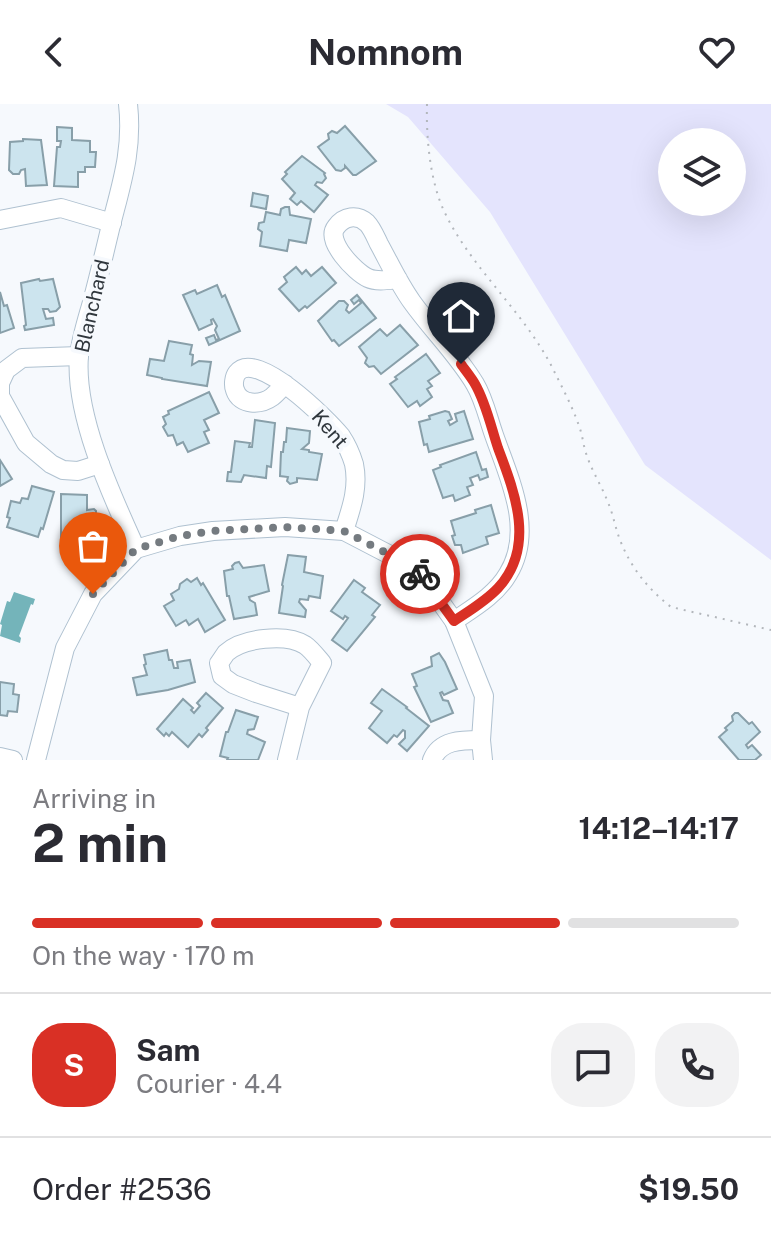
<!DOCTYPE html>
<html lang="en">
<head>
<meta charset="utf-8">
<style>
	:root { --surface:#fff; --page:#f2f2f3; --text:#2b2b33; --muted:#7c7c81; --line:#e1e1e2; --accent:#d93025 }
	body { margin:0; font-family:"Public Sans",sans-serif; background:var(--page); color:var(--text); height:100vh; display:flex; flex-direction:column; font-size:30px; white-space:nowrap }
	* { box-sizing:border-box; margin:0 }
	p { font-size:26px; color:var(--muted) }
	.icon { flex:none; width:44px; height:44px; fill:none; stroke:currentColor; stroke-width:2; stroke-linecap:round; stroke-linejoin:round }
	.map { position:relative; height:656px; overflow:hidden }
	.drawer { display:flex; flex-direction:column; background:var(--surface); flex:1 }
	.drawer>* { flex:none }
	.tools { position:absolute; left:658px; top:24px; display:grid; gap:16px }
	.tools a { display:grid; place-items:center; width:88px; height:88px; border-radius:50%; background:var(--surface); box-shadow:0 8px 32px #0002; font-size:40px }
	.pin { position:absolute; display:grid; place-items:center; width:68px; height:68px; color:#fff; margin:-82px -34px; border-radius:50% 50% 50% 0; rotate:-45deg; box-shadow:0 0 8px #0007 }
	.pin .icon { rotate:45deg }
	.courier { position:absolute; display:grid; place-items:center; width:80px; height:80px; margin:-40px; border:6px solid #d93025; border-radius:50%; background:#fff; color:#222; box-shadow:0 2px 10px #0007 }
	.overview em { font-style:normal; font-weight:700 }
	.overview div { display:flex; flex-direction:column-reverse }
	.overview { display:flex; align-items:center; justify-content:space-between; height:136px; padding:0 32px }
	h1 { font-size:52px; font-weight:700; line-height:60px }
	.bar { display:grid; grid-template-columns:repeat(4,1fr); gap:12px 8px; align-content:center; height:96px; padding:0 32px }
	.bar i { height:10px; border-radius:6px; background:var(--line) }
	.bar .active { background:var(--accent) }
	.bar p { grid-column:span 4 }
	.line { display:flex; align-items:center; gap:20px; padding:0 32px; border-top:2px solid var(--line) }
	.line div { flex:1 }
	.round { display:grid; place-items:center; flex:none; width:84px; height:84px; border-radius:32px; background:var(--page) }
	header { display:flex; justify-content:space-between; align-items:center; height:104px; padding:0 32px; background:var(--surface); font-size:36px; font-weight:700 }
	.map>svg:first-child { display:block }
</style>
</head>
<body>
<header><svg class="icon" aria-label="back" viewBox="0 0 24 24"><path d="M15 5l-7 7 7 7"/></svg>Nomnom<svg class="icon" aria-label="heart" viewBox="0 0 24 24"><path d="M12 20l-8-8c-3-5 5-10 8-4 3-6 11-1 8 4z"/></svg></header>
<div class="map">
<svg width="771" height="656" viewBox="0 0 771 656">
	<rect width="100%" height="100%" fill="#f6f9fd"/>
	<!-- green -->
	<path fill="#e4e4fd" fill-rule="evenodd" d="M 386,0 L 771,0 L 771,456 L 645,361 L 490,108 L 408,13 ZM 672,38 L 732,38 L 732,98 L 672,98 Z"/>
	<!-- water -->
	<polygon fill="#74b4ba" points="14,488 35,495 33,501 31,500 19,532 21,534 20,539 0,532 2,521 0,520 7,497 10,498"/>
	<!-- building -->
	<g fill="#cce4ee" stroke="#889fa9" stroke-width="2">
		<polygon points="345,22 376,57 356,71 353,71 345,62 345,64 341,67 336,66 318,43 329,35 328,30 332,27 337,29"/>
		<polygon points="57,23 72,24 72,36 90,37 90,48 96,48 95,63 85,63 85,68 78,68 78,83 54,82 57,43 60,43 61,37 57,37"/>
		<polygon points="23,35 41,36 47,81 26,82 25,65 21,66 19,70 13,70 9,66 10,38 23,37"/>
		<polygon points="302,52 325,69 324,70 326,74 322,79 317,78 315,81 328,91 314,108 301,97 297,101 290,95 295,89 282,75 287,70 285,68"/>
		<polygon points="253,89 268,92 266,105 251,102"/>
		<polygon points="285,103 289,103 290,111 311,115 306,139 289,136 287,147 260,142 262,128 258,125 259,119 264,118 266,108 280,111 281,105"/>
		<polygon points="296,163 302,170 306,166 311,172 322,163 336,179 307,204 305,202 299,207 279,185 287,178 284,173"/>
		<polygon points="39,175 40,177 53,175 60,203 56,207 50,208 48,205 43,205 46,215 53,214 54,221 25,226 24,222 26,221 21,179"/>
		<polygon points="217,181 222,193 225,191 240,227 209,241 206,234 214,231 216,236 219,235 215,226 217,222 213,215 211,216 212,220 199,226 183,191 195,186 197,190"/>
		<polygon points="0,188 4,202 7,201 14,224 0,229"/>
		<polygon points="357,191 376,214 339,242 334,236 332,237 318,217 339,197 344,197 348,201 346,206 349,209 361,199 359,196 354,200 351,196"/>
		<polygon points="400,221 418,241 381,270 374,262 369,263 365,259 367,254 359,243 380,225 387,232"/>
		<polygon points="169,237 192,241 190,250 193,251 192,261 199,257 211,258 207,282 162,275 162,274 147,271 150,255 164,257"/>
		<polygon points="426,250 440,269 428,277 432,282 427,285 432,293 420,302 417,297 408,303 390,280 397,275 395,273"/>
		<polygon points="209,288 219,309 204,316 209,326 204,328 209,339 188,348 183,338 177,341 173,331 168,332 163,323 166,320 163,313 169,310 168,307"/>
		<polygon points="445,307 449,308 452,315 448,317 450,321 457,317 455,310 464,307 473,335 429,348 427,340 424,341 419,318 430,315 429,312"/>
		<polygon points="255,316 275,319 271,363 267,362 266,374 244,371 241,378 227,377 228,368 231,368 235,337 250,339 249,343 252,343"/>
		<polygon points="287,324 310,327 309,339 302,345 309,346 309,348 322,350 317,376 297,374 297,378 290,380 287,377 288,373 280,372 281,348 283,348 284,338 286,338"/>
		<polygon points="476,348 482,366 486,365 488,373 480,376 478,371 470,374 473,381 467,383 470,391 455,397 453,391 443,394 433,366 441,363 440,361"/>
		<polygon points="0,356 12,375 0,382"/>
		<polygon points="32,382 54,388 43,425 41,424 38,433 7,423 10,414 7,413 11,397 20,399 22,394 28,395"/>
		<polygon points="61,390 87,391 87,406 94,405 96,407 95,437 86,437 86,449 61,449"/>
		<polygon points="491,401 499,429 486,433 488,440 463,449 461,441 455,441 452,432 455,431 451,417 476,409 475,406"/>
		<polygon points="288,451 306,453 304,468 323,472 320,494 309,492 308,496 300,495 299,498 306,506 305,513 279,509 283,482 282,481"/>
		<polygon points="239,458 243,464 264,461 269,487 249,493 250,496 255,499 257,511 234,515 229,492 227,492 224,467 233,465 232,462 235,459"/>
		<polygon points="197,474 201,481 203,479 225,516 205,528 198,515 189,521 186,516 176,522 164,502 174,496 171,490 179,485 180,480 187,475 191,478"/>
		<polygon points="354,476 365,484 362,488 380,501 372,511 375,513 347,547 332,536 348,514 345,512 343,515 331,507"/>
		<polygon points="167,546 169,556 172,556 174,564 178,564 177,558 190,556 195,578 168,586 137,591 133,574 147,571 144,561 146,560 144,551"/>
		<polygon points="439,549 445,558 457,585 444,591 442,588 440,589 443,596 448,597 453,609 431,618 414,583 417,582 412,570 432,562 431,553"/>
		<polygon points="0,578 14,580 13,590 19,591 17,608 8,607 7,612 0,611"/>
		<polygon points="382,585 407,603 406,604 429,622 407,647 399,640 405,634 405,627 403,626 397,633 394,631 387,639 369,624 382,607 371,599"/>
		<polygon points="206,589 223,604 206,624 208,626 202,633 199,630 188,643 172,628 169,632 166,629 164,632 157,625 183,595 193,604 191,606 194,609 200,602 197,599"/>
		<polygon points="236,606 258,613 254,625 248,626 247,630 265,638 258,656 227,656 228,654 220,652 226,628 228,628"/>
		<polygon points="735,609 738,609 749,620 752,618 760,628 746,641 748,644 752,641 761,651 755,656 739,656 719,633 727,626 725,624 733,617 732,612"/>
	</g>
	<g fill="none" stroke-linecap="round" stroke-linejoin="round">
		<defs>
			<g id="minor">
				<path d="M 128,0 C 133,45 122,78 111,121 C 105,146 99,172 92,198 C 87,216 81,234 79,252 C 74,311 112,392 136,445"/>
				<polyline points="0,116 61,104 112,119"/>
				<path d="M 398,175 C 388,176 377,178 368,174 C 355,168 325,137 336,123 C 344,112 357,110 367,119 C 372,124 376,134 379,140 C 390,160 399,180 412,198 C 432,226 457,250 475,280 C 484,295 488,314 494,331 C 509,374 535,426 508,470 C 496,491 473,504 454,517"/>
				<polyline points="79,252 22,254 6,266 0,279 0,292 26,339 51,360 63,366 78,367 100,360"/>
				<path d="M 285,280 C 281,284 277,289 272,293 C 261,301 240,302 235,286 C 233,281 234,273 237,269 C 256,244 328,316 341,332 C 347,341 351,350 354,360 C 359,384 351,405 344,427"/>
				<polyline points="0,653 13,656"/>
				<polyline points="36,656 65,544 93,490 136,445 180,432 213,427 285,423 344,427 417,465 454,517 484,592 481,636 483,656"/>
				<path d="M 287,656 L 300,603 L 322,559 C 317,553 311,545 305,541 C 286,529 242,534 226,549 C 226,549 220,558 219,559 L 222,572 L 233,580 L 256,589 L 300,603"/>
				<path d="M 432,656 C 440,636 461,636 481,636"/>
			</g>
		</defs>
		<!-- minor casing -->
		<use href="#minor" stroke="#afc1d0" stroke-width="20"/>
		<!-- path -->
		<path stroke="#b3b7bc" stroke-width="2" stroke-dasharray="2 6" stroke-linecap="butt" d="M 427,0 C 426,33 430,77 444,107 C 472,166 525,208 554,267 C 563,285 573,304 579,322 C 583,332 583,342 587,352 C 592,367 601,381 607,396 C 613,409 615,423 620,436 C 631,464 648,485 671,503 L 771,526"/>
		<!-- minor -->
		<use href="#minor" stroke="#fff" stroke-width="18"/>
	</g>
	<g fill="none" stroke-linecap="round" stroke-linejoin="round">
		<!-- done -->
		<polyline stroke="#757b80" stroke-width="8" stroke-dasharray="0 14.4" points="93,490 136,445 180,432 213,427 285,423 344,427 417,465 420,470"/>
		<!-- route -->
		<path stroke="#d93025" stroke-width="10" d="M 420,470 L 454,517 C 469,507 486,497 498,484 C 536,443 515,389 498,344 C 491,323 486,299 475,280 C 471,273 465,266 461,260"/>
	</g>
	<g text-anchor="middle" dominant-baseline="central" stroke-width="8" stroke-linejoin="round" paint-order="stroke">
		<!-- street labels -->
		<g font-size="20" fill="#30373d" stroke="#f6f9fd">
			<text transform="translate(92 202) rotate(-77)">Blanchard</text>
			<text transform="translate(330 325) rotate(49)">Kent</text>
		</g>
	</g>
</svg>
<div class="tools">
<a><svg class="icon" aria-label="layers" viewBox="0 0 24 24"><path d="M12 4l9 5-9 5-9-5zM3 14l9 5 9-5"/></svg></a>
</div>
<div class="pin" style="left:93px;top:490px;background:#ea580c"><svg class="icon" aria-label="bag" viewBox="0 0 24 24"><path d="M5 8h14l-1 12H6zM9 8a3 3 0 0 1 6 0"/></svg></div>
<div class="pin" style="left:461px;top:260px;background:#1f2937"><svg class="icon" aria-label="home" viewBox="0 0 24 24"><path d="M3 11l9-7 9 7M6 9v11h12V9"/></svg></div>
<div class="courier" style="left:420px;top:470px"><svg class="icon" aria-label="bike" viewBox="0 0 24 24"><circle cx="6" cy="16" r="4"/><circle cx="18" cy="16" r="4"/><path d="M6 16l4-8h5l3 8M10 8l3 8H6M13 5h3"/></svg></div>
</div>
<section class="drawer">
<div class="overview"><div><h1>2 min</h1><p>Arriving in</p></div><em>14:12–14:17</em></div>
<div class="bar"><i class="active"></i><i class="active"></i><i class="active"></i><i></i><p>On the way · 170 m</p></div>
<div class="line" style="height:144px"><b class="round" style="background:var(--accent);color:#fff">S</b><div><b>Sam</b><p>Courier · 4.4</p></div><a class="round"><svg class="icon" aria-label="chat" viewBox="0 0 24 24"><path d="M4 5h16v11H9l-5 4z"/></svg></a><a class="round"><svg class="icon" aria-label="phone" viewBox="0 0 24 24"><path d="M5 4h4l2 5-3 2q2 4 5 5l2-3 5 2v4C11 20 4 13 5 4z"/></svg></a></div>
<div class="line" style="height:104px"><div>Order #2536</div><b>$19.50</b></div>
</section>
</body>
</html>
